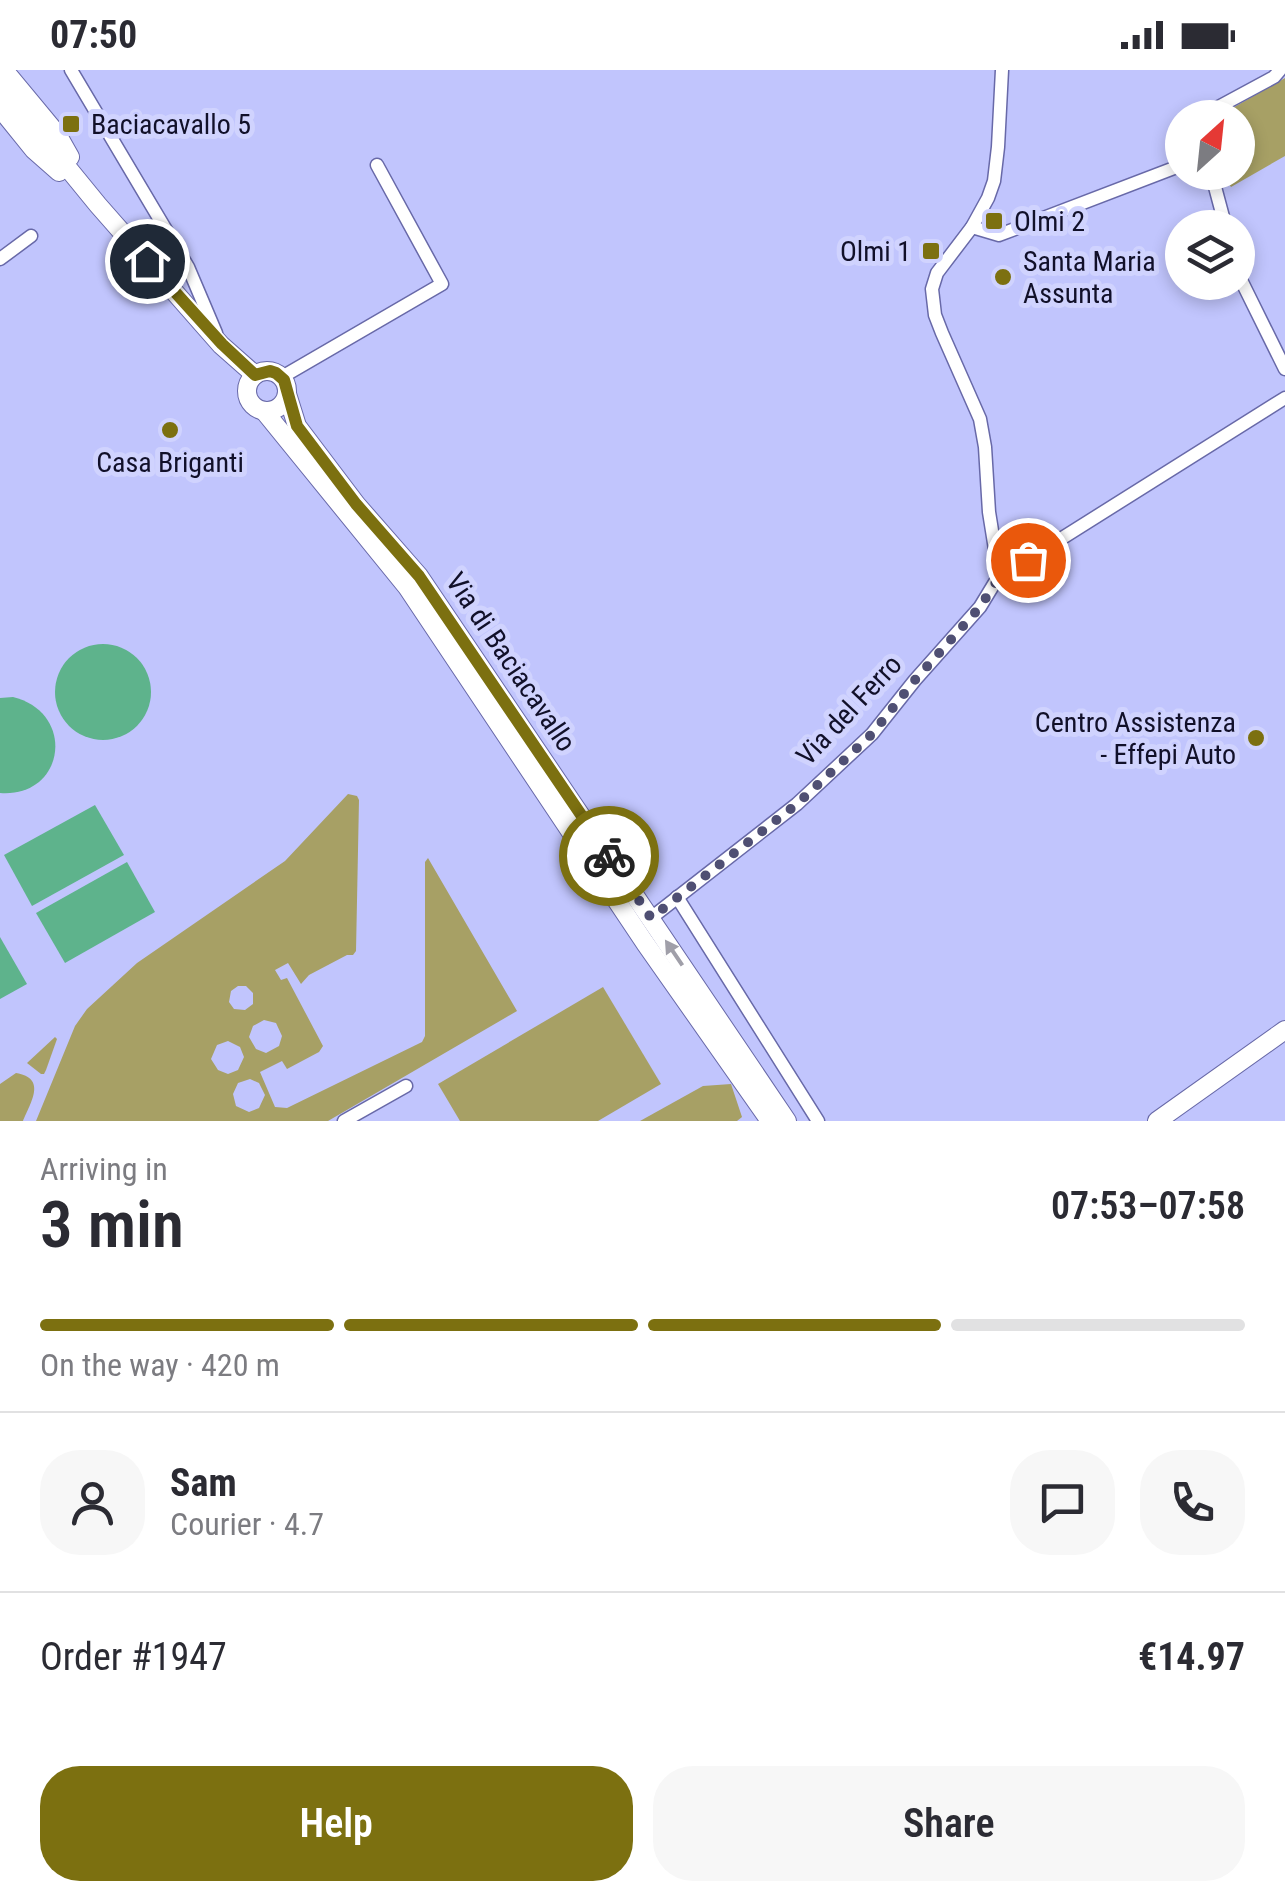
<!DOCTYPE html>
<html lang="en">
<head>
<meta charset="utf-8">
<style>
	:root { --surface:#fff; --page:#f7f7f7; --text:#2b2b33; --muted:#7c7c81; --line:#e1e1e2; --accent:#7c7010 }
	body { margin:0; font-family:"Roboto Condensed",sans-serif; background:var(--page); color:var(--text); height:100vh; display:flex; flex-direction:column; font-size:38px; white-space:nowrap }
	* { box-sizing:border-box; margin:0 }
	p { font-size:32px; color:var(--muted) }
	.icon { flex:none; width:55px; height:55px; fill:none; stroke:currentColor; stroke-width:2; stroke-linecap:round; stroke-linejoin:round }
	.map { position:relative; height:1051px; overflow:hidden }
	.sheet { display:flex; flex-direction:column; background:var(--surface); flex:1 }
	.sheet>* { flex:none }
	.needle { width:65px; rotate:27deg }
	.tools { position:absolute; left:1165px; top:30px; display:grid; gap:20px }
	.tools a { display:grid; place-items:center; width:90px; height:90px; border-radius:50%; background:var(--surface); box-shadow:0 5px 15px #0003; font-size:50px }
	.pin { position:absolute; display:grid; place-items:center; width:85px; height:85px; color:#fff; margin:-42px; border:5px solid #fff; border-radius:50%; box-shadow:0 2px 10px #0007 }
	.courier { position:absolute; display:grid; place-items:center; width:100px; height:100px; margin:-50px; border:8px solid #7c7010; border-radius:50%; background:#fff; color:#222; box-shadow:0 2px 12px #0007 }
	.headline em { font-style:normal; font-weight:600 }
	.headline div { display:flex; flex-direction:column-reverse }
	.headline { display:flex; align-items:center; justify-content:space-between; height:170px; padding:0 40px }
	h1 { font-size:65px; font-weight:600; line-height:75px }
	.bar { display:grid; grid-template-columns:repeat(4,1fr); gap:15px 10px; align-content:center; height:120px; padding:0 40px }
	.bar i { height:12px; border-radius:8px; background:var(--line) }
	.bar .active { background:var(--accent) }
	.bar p { grid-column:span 4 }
	.line { display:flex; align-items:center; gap:25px; padding:0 40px; border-top:2px solid var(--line) }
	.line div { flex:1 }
	.round { display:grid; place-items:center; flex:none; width:105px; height:105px; border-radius:40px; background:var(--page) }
	.cta { display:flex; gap:20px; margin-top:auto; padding:20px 40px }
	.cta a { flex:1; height:115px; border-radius:40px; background:var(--accent); color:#fff; font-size:40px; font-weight:600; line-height:115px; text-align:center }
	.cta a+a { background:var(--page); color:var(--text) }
	.status { display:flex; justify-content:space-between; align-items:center; height:70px; padding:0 50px; background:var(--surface); direction:ltr }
	.status svg { height:28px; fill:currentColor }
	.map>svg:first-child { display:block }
</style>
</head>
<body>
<div class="status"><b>07:50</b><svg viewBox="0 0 49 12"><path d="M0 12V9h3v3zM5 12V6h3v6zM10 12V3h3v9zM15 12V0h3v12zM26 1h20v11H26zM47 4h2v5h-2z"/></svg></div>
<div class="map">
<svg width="1285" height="1051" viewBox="0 0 1285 1051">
	<rect width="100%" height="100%" fill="#c1c5fd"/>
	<!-- green -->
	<g fill="#a7a065" fill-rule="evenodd">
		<polygon points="1285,8 1285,86 1231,117 1222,103 1238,102 1238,48 1215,48"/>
		<path d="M 348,724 L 357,726 L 359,730 L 356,881 L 353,885 L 347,885 L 309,905 L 301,914 L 288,893 L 275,900 L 281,910 L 287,908 L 323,976 L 319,982 L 287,999 L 282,991 L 260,1002 L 275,1037 L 287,1038 L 422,972 L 425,966 L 425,792 L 428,788 L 517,941 L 328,1051 L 36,1051 L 75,956 L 87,939 L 137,893 L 285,791 ZM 238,916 L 246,916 L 253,923 L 253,934 L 245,940 L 234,939 L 229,932 L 231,921 ZM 264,950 L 276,953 L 282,966 L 279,976 L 266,983 L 256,979 L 249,967 L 253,956 ZM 228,971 L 240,977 L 244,987 L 238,1000 L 228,1004 L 218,1000 L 211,989 L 217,975 ZM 250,1009 L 259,1013 L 265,1025 L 259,1038 L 249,1042 L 236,1036 L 233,1024 L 238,1013 Z"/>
		<polygon points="603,917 661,1014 598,1051 460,1051 438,1014"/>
		<polygon points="55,967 57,969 46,1000 44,1004 41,1004 27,993"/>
		<path d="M 16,1003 C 47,1008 31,1032 23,1051 L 0,1051 L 0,1014 Z"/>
		<polygon points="731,1014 742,1047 737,1051 640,1051 703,1016"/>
	</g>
	<!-- water -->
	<g fill="#5eb38c">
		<circle cx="103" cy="622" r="48"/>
		<path d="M 13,627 C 77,643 65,728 0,723 L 0,628 Z"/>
		<polygon points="95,735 124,785 32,836 4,785"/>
		<polygon points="127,792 155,842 65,893 36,843"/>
		<polygon points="0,867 27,914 0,929"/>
	</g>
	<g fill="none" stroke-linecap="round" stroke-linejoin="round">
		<defs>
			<g id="street">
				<polyline points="71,0 188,197 216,263"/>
				<polyline points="1198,48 1274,7 1280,0"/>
				<polyline points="1211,102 1226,158"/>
				<polyline points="972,157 999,165 1182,95"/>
				<polyline points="0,189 31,166"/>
				<polyline points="1238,199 1241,210 1285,299"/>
				<polyline points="282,307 442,214 377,95"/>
				<polyline points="997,509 1285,328"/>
				<polyline points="677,827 818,1051"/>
				<polyline points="651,848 797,734 872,664 915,610 980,537 997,509 998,498 989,442 985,377 980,349 942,263 935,245 932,219 937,203 972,157 988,128 994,111 998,77 1002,0"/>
				<polyline points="344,1051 406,1016"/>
			</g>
			<g id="secondary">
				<polyline points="4,0 57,64 70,87"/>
				<polyline points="0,15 98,135 221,275 255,305"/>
				<polyline points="0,38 34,80 59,102"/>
				<circle cx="267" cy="321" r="20"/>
				<polyline points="287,324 297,356 356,434 419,506 787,1051"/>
				<polyline points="264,341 407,517 645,873 770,1051"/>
				<polyline points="1157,1051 1285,960"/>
			</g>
		</defs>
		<!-- street casing -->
		<use href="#street" stroke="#6869a8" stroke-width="15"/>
		<!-- secondary casing -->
		<use href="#secondary" stroke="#6869a8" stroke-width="20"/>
		<!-- street -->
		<use href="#street" stroke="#fff" stroke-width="12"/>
		<!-- secondary -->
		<use href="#secondary" stroke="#fff" stroke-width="18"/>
	</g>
	<!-- one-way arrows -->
	<defs><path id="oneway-solid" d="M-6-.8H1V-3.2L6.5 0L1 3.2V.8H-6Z" transform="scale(2.5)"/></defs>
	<use fill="#a09fa9" href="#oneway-solid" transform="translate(674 883) rotate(-124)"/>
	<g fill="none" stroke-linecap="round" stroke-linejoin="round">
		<!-- done -->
		<polyline stroke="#4f4f73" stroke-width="10" stroke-dasharray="0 18" points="609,786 651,848 797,734 872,664 915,610 980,537 998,509 1028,490"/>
		<!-- route -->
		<polyline stroke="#7c7010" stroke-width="12" points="147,191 222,274 255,305 270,301 276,303 284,310 297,356 356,434 419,506 609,786"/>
	</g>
	<!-- markers -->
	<g fill="#7c7010" stroke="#d0d3fe" stroke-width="4">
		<rect x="61" y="44" width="20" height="20" rx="5"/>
		<rect x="984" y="141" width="20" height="20" rx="5"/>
		<rect x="921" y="171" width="20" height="20" rx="5"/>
		<circle cx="1003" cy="207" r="10"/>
		<circle cx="170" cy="360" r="10"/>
		<circle cx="1256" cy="668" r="10"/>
	</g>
	<g text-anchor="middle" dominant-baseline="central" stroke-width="10" stroke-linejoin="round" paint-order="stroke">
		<!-- poi labels -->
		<g font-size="28" fill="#111029" stroke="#d0d3fe" text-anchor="start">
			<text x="91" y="54">Baciacavallo 5</text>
			<text x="1014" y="151">Olmi 2</text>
			<text x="911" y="181" text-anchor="end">Olmi 1</text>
			<text x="1023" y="191">Santa Maria<tspan x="1023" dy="32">Assunta</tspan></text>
			<text x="170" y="392" text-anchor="middle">Casa Briganti</text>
			<text x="1236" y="652" text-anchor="end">Centro Assistenza<tspan x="1236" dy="32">- Effepi Auto</tspan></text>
		</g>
		<!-- street labels -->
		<g font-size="28" fill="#111029" stroke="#d0d3fe">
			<text transform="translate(511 592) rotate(56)">Via di Baciacavallo</text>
			<text transform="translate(849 640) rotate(-47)">Via del Ferro</text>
		</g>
	</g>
</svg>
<div class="tools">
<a><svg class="needle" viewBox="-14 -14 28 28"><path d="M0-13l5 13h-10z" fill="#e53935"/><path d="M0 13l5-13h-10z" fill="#7c7c81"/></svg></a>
<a><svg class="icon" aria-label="layers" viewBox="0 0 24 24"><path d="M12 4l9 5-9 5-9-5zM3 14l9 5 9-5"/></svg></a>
</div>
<div class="pin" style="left:1028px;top:490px;background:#ea580c"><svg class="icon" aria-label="bag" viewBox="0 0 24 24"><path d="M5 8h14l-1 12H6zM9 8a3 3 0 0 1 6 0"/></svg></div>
<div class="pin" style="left:147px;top:191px;background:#1f2937"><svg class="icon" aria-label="home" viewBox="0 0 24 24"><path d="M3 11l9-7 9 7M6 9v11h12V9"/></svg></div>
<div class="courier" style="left:609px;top:786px"><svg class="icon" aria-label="bike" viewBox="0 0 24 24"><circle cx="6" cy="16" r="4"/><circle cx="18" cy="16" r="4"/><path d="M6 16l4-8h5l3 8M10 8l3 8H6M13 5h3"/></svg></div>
</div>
<section class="sheet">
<div class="headline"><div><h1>3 min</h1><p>Arriving in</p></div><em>07:53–07:58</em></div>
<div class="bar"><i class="active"></i><i class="active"></i><i class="active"></i><i></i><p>On the way · 420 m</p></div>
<div class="line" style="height:180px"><a class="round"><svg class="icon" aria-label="person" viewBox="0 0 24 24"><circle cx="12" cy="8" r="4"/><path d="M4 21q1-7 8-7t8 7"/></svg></a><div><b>Sam</b><p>Courier · 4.7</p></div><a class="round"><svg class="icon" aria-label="chat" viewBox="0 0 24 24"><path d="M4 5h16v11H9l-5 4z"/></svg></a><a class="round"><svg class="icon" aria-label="phone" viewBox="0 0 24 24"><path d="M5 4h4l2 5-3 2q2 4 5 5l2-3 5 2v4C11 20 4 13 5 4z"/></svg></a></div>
<div class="line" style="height:130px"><div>Order #1947</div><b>€14.97</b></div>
<div class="cta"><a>Help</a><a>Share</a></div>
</section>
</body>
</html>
